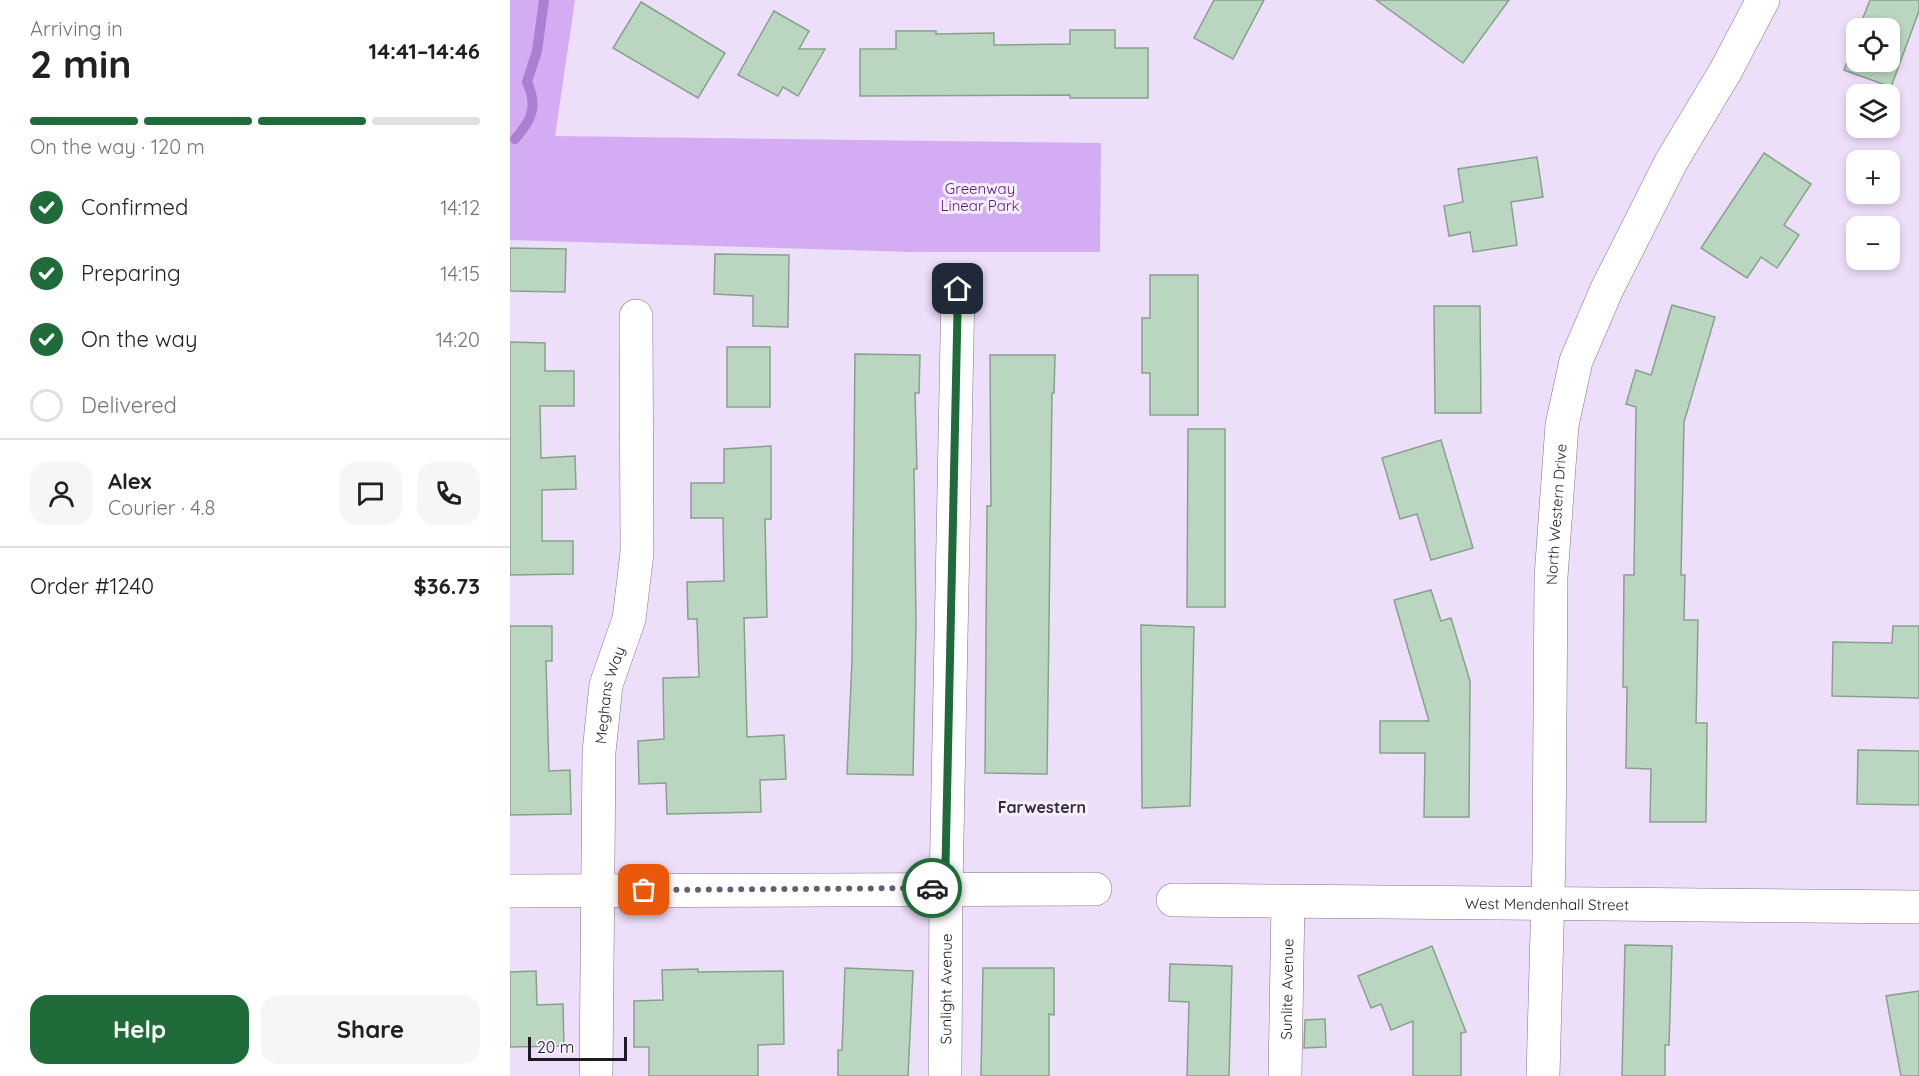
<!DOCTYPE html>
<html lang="en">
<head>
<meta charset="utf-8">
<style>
	:root { --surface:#fff; --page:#f6f6f6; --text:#202124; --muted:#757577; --line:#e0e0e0; --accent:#1f6b39 }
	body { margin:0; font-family:Quicksand,sans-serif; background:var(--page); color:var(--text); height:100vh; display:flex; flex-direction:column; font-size:22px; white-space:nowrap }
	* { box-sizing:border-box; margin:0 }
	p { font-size:20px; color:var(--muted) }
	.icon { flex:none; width:33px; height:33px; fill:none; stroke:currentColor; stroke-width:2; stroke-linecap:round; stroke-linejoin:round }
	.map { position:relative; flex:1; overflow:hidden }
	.details { display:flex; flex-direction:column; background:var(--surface); width:510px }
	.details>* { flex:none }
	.tools { position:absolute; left:1336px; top:18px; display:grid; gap:12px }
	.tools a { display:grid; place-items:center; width:54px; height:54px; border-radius:12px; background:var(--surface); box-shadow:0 3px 9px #0003; font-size:30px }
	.scale { position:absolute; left:18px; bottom:15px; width:99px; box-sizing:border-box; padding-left:6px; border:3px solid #1e1923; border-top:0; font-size:16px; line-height:21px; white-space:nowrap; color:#1e1923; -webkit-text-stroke:4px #f7eeff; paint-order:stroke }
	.pin { position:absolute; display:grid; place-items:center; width:51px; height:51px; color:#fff; margin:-26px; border-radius:12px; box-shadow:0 3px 9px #0006 }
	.courier { position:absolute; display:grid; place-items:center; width:60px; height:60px; margin:-30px; border:4px solid #1f6b39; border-radius:50%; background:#fff; color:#222; box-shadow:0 2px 8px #0007 }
	.headline em { font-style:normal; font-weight:800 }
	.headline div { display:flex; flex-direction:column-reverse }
	.headline { display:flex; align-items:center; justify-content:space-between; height:102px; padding:0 30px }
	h1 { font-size:39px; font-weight:800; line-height:45px }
	.bar { display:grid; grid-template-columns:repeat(4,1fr); gap:9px 6px; align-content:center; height:72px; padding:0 30px }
	.bar i { height:8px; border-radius:4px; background:var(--line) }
	.bar .on { background:var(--accent) }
	.bar p { grid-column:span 4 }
	.line { display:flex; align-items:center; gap:15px; padding:0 30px; border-top:2px solid var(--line) }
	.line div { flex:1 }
	.round { display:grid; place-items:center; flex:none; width:63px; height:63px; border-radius:18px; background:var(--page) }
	ol { padding:0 30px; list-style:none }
	li { display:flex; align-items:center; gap:18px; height:66px }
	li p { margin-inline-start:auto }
	li .icon { padding:6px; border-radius:50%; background:var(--accent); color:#fff; stroke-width:4 }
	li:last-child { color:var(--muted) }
	li i { width:33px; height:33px; border:3px solid var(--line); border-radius:50% }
	.action { display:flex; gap:12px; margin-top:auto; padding:12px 30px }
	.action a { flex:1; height:69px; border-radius:18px; background:var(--accent); color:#fff; font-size:24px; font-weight:800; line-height:69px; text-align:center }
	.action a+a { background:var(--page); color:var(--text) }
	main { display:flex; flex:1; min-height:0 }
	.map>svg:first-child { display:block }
</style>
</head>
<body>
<main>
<section class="details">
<div class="headline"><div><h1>2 min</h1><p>Arriving in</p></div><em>14:41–14:46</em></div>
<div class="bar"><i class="on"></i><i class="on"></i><i class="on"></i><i></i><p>On the way · 120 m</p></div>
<ol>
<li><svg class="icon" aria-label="check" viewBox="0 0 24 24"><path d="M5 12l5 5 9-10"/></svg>Confirmed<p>14:12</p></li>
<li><svg class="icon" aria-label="check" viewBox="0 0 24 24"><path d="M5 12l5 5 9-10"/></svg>Preparing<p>14:15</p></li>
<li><svg class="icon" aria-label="check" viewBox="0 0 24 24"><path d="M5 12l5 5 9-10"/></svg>On the way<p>14:20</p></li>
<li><i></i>Delivered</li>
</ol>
<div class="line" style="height:108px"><a class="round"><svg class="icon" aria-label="person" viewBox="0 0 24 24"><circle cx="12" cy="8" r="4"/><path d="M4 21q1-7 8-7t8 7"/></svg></a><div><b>Alex</b><p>Courier · 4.8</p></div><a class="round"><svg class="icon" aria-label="chat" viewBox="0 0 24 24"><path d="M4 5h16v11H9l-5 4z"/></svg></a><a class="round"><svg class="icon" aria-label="phone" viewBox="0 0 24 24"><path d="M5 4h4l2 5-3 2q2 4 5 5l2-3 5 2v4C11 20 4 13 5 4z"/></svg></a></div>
<div class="line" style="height:78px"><div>Order #1240</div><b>$36.73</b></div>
<div class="action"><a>Help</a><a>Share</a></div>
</section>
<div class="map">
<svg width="1409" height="1076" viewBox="0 0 1409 1076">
	<rect width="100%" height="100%" fill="#eddefa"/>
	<!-- green -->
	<polygon fill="#d3acf4" points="0,0 65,0 45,136 591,143 590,252 401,252 0,240"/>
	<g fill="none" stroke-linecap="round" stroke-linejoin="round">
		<!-- stream -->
		<path stroke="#ad7fd1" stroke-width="10" d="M 5,139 C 22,120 28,106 17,82 L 27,51 L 34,0"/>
	</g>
	<!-- building -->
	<g fill="#bbd6c0" stroke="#88a18d" stroke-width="1.5">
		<polygon points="704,0 754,0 723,59 684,38"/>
		<polygon points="866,0 999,0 953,63"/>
		<polygon points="1360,0 1409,0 1409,11 1381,87 1334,70 1347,35 1347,62 1380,62 1380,28 1349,28"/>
		<polygon points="131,2 215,53 188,98 103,48"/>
		<polygon points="264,11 299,31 289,49 315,49 288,96 273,87 268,96 228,75"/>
		<polygon points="560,30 605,30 605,48 638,48 638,98 560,98 560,95 350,96 350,49 386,49 386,31 426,31 426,34 484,33 484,45 560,44"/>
		<polygon points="1254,153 1301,184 1274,225 1289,235 1267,268 1251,257 1237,278 1191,248"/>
		<polygon points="1027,157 1033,197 1001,202 1007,245 963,252 960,232 939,236 934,206 953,202 948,169"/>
		<polygon points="0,248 56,249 55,292 0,291"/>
		<polygon points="205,254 279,255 278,327 243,326 243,296 204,294"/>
		<polygon points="640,275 688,275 688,415 640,415 640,373 632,373 632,318 640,318"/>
		<polygon points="1162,305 1205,317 1174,422 1171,575 1175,575 1174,620 1188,620 1186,723 1197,723 1196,822 1140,822 1141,769 1116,768 1117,687 1113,687 1114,575 1124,575 1126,407 1116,404 1126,370 1141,375"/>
		<polygon points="924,306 970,306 971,413 925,413"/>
		<polygon points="0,342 35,343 35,371 64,371 64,406 30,406 31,458 65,456 66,489 32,490 32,541 63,541 63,574 0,575"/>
		<rect x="217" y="347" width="43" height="60"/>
		<polygon points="345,354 410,355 409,393 405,393 407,469 404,469 406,623 403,775 337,774 342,660"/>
		<polygon points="480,355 545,355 544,393 542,393 537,774 475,773 477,506 481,506"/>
		<polygon points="678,429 715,429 715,607 677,607"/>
		<polygon points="931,440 963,548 921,560 907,514 890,519 872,458"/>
		<polygon points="261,446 261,519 255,519 257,617 234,618 237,737 274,735 276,779 250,780 251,812 157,814 156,783 129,784 128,741 154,739 153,678 189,677 187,619 178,619 177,582 214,581 213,518 181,518 181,483 214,483 214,449"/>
		<polygon points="921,590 931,621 941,618 960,681 959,817 914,817 915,753 870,753 870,721 919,721 884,600"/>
		<polygon points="631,625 684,627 680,806 632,808"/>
		<polygon points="0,626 42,626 42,661 36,661 39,771 60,770 61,814 0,815"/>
		<polygon points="1383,626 1409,626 1409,698 1322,696 1323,642 1382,643"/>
		<polygon points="1348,750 1409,751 1409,805 1347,804"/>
		<polygon points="1115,945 1162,946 1159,1045 1155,1045 1155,1076 1112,1076"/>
		<polygon points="922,946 956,1032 951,1033 951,1076 903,1076 903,1021 881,1030 871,1004 861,1008 848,976"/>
		<polygon points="660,964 722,966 719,1076 677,1076 679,1002 659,1001"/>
		<polygon points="335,968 403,971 398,1076 328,1076 328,1050 332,1050"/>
		<polygon points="473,968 544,968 544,1015 539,1014 539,1076 471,1076"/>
		<polygon points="188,969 188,972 273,971 274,1044 248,1045 248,1076 139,1076 139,1047 124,1047 124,1001 153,1000 152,970"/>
		<polygon points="26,971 27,1005 53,1004 54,1046 0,1047 0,972"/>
		<polygon points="1409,991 1409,1076 1391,1076 1376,996"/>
		<polygon points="815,1019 816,1047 794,1048 795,1020"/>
	</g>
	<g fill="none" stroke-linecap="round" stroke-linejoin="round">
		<defs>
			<g id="minor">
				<polyline points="0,891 585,889"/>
				<path id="s1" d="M 663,900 L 1409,907"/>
				<path id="s2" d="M 86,1076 L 89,752 L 96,685 L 119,619 L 127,553 L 126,316"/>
				<path id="s3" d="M 435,1076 L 436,888 L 448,289"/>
				<path id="s4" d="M 775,1076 L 778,902"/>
				<path id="s5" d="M 1033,1076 L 1039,857 L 1041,577 L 1052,425 L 1066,361 L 1097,289 L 1161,162 L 1215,72 L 1253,0"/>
			</g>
		</defs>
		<!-- minor casing -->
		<use href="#minor" stroke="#80738c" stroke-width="34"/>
		<!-- minor -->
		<use href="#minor" stroke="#fff" stroke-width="33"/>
	</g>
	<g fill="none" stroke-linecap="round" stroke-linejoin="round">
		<!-- done -->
		<polyline stroke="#665e6e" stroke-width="6" stroke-dasharray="0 10.8" points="134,890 422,888"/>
		<!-- route -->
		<polyline stroke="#1f6b39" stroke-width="8" points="422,888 435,888 448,289"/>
	</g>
	<g text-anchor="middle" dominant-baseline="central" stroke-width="6" stroke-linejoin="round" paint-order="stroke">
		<!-- park labels -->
		<g font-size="15" fill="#591c7e" stroke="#f7eeff">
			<text x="470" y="188">Greenway<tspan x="470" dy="17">Linear Park</tspan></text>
		</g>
		<!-- street labels -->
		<g font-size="15" fill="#1e1923" stroke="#f7eeff">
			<text stroke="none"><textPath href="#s5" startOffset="562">North Western Drive</textPath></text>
			<text stroke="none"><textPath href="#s2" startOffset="382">Meghans Way</textPath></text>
			<text stroke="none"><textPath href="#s1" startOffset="374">West Mendenhall Street</textPath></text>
			<text stroke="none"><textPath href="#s3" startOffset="87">Sunlight Avenue</textPath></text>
			<text stroke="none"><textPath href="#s4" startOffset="87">Sunlite Avenue</textPath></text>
		</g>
		<!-- neighbourhood labels -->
		<g font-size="16" font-weight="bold" fill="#372c41" stroke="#f7eeff">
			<text x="532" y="807">Farwestern</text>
		</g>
	</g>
</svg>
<div class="tools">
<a><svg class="icon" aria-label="locate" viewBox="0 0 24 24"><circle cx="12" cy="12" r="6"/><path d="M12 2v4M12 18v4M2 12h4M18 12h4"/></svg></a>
<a><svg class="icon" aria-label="layers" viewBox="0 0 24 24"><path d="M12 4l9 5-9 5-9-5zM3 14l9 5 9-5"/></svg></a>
<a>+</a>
<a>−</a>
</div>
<div class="scale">20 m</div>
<div class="pin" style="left:134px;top:890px;background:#ea580c"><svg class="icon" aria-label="bag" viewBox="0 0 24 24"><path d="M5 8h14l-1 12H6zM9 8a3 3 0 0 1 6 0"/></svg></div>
<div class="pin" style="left:448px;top:289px;background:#1f2937"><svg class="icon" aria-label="home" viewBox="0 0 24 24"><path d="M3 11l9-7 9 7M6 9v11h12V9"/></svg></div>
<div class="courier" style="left:422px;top:888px"><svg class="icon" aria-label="car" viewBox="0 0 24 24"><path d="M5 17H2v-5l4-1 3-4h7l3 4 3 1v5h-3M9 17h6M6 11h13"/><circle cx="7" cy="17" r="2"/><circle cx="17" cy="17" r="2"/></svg></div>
</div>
</main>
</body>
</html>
